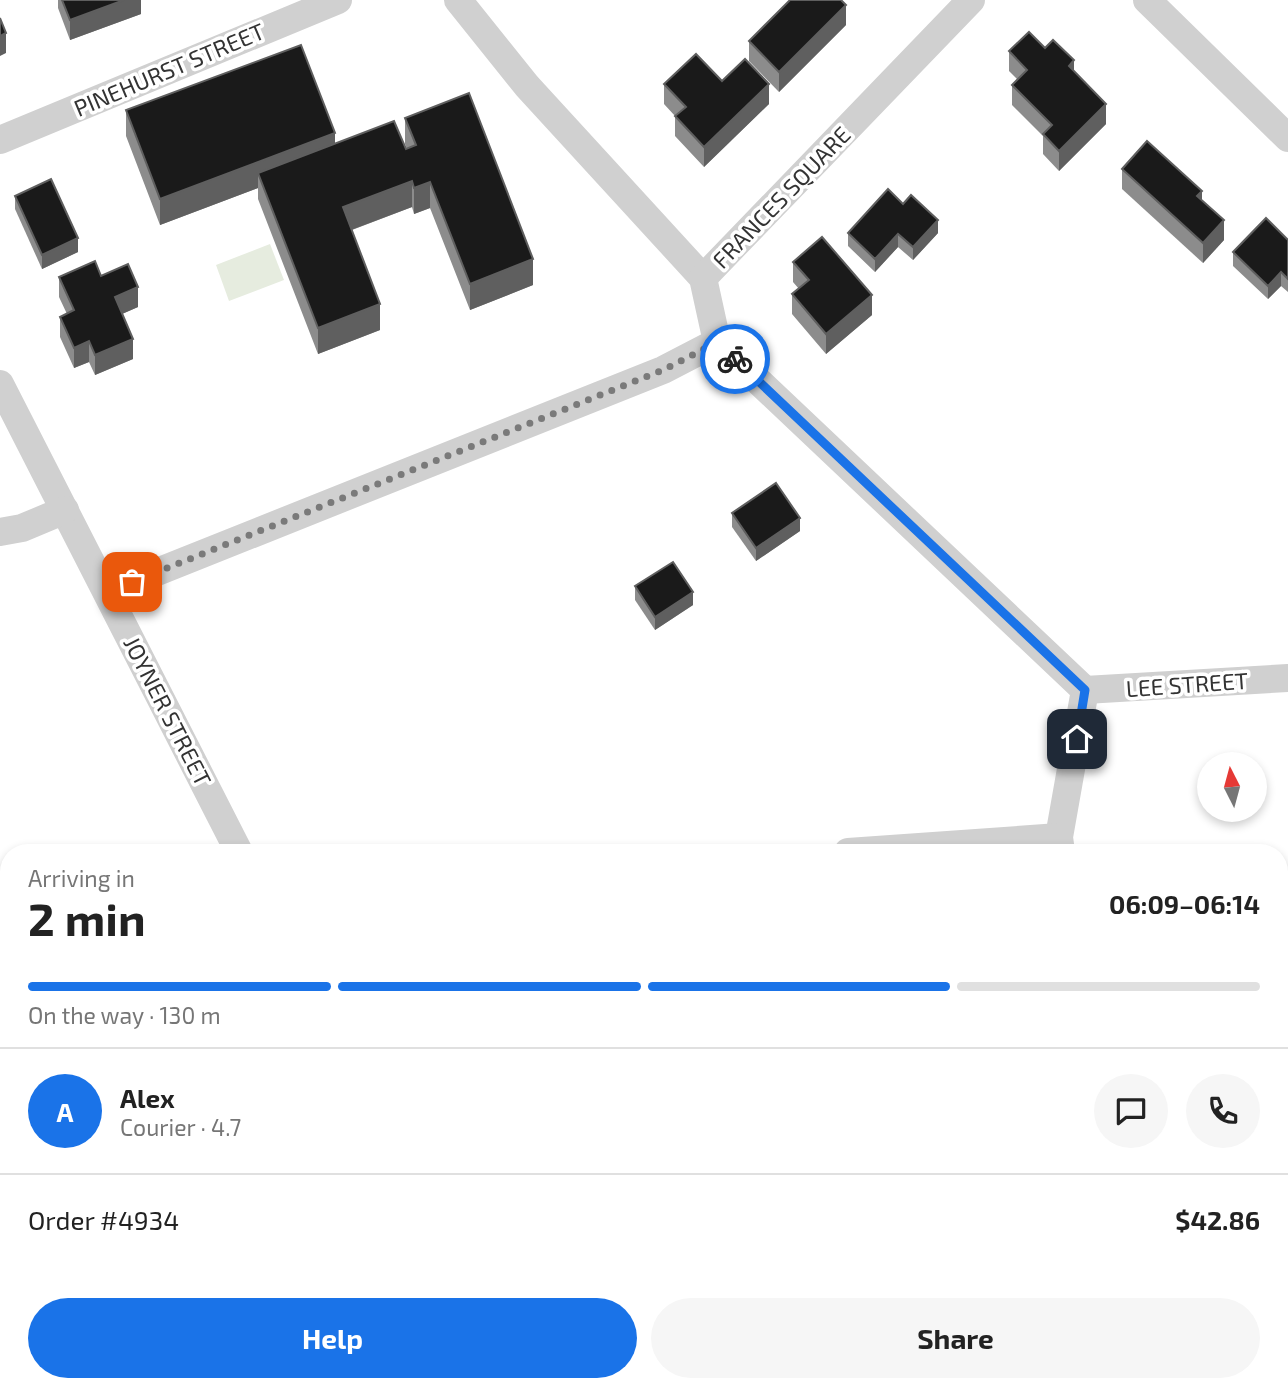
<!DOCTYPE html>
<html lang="en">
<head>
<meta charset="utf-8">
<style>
	:root { --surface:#fff; --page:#f6f6f6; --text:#222; --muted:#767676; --line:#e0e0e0; --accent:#1a73e8 }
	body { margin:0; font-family:"Exo 2",sans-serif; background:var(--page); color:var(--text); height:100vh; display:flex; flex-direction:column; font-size:26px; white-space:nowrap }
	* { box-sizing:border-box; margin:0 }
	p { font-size:23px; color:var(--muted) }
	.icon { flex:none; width:38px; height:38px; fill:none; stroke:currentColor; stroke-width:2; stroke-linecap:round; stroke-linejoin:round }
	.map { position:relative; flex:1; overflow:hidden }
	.drawer { position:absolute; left:0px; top:844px; width:1288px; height:548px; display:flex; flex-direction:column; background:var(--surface); border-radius:28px 28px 0 0; box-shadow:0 4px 10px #0003 }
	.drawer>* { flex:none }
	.needle { width:46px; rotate:354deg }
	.tools { position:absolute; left:1197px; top:752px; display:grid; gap:14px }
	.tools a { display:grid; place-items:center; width:70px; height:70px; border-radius:50%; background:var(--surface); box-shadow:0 4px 10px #0003; font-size:35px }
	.pin { position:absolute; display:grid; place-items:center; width:60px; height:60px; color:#fff; margin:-30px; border-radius:14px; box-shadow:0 4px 10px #0006 }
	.courier { position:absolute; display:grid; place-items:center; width:70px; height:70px; margin:-35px; border:5px solid #1a73e8; border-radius:50%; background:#fff; color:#222; box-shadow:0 2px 9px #0007 }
	.summary em { font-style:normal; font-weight:700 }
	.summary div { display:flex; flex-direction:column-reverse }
	.summary { display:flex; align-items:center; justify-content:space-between; height:119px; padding:0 28px }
	h1 { font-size:46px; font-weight:700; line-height:52px }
	.bar { display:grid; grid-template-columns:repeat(4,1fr); gap:10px 7px; align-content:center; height:84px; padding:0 28px }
	.bar i { height:9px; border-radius:5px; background:var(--line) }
	.bar .current { background:var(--accent) }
	.bar p { grid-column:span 4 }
	.line { display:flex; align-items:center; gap:18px; padding:0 28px; border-top:2px solid var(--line) }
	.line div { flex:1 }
	.round { display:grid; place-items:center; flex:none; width:74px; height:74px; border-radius:37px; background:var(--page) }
	.primary-button { display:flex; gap:14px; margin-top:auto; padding:14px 28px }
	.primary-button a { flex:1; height:80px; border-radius:42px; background:var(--accent); color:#fff; font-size:28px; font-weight:700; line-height:80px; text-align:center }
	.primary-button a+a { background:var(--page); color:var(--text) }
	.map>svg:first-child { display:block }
</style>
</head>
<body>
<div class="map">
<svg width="1288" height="1390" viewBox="0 0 1288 1390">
	<rect width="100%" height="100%" fill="#fff"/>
	<!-- green -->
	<g fill="#e6ecdf">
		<polygon points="270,244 284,280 229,301 216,265"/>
		<polygon points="30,1383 470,1382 474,1390 13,1390"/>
	</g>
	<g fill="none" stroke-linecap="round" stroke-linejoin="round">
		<!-- minor -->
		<g stroke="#d0d0d0" stroke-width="28">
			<polyline points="458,0 527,86 703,278 717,342 1085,690 1059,837 1061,852"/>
			<polyline points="1147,0 1288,138"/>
			<polyline points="0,140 338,0"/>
			<polyline points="703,278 971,0"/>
			<polyline points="0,384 239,852"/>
			<polyline points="0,532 22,528 65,510"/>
			<polyline points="107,592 663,370 717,342"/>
			<polyline points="1085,690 1288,678"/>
			<polyline points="848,852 1059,837"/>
			<polyline points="0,1165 9,1165"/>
			<polyline points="497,1382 501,1390"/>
			<polyline points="1118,1382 1118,1390"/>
		</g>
	</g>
	<!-- wall -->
	<g fill="#8c8c8c">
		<polygon points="58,0 141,0 141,14 70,40 58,8"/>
		<polygon points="846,25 779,92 749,61 749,41"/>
		<polygon points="1045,48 1074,71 1106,124 1059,171 1043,154 1043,136 1012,105 1012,85 1017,79 1009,71 1009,51"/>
		<polygon points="722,81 769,104 704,167 675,136 675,116 664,104 664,84"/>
		<polygon points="126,110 335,144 406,149 407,149 405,144 405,118 533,285 470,310 430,208 414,214 412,207 352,230 380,330 318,354 258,199 258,188 160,225 126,136"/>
		<polygon points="1122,169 1202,200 1224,240 1203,263 1122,189"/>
		<polygon points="15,196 78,252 42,269 15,209"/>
		<polygon points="903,204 938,233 913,260 898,247 875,272 848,246 848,233"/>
		<polygon points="1288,240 1288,292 1281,286 1268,299 1233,266 1233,252"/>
		<polygon points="793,262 872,315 826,354 792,314 792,294 799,289 793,282"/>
		<polygon points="101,276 138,307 122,314 133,359 95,375 89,362 74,368 60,337 60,317 67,314 59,297 59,277"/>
		<polygon points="732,513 800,531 756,561 732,527"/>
		<polygon points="635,586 693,605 655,630 635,600"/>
	</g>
	<!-- shaded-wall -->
	<g fill="#5f5f5f">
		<polygon points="124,0 141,0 141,14 70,40 70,20"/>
		<polygon points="846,5 846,25 779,92 779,72"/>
		<polygon points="6,33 6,53 0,56 0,36"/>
		<polygon points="1074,60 1074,80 1069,66"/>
		<polygon points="769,84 769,104 704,167 704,147"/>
		<polygon points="1106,104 1106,124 1059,171 1059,151"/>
		<polygon points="335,133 335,159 258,173 258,188 160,225 160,199"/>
		<polygon points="412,181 412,207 343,233 343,207"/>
		<polygon points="430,182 430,208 414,214 414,188"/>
		<polygon points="1202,191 1202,211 1197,196"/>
		<polygon points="938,220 938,233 913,260 913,247"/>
		<polygon points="1224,220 1224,240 1203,263 1203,243"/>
		<polygon points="898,234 898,247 875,272 875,259"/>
		<polygon points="78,238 78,252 42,269 42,255"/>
		<polygon points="533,259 533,285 470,310 470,284"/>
		<polygon points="1281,272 1281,286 1268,299 1268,286"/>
		<polygon points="138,287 138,307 115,317 115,297"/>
		<polygon points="872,295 872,315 826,354 826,334"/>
		<polygon points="380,304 380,330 318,354 318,328"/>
		<polygon points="133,339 133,359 95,375 95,355"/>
		<polygon points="89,341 89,362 74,368 74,348"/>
		<polygon points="800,518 800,531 756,561 756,548"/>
		<polygon points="693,592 693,605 655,630 655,617"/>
	</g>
	<!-- building -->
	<g fill="#1a1a1a" stroke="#5f5f5f" stroke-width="2">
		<polygon points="62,0 124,0 70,20"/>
		<polygon points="790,0 841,0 846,5 779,72 749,41"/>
		<polygon points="0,18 6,33 0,36"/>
		<polygon points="1029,32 1045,48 1053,40 1074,60 1069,66 1106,104 1059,151 1043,134 1052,125 1012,85 1027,70 1009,51"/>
		<polygon points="301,45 335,133 160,199 126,110"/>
		<polygon points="696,54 722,81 745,59 769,84 704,147 675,116 686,107 664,84"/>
		<polygon points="469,93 533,259 470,284 430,182 414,188 412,181 343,207 380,304 318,328 258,173 394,121 406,149 416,145 405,118"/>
		<polygon points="1147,141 1202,191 1197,196 1224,220 1203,243 1122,169"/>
		<polygon points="51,179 78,238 42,255 15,196"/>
		<polygon points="888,189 903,204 911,195 938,220 913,247 898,234 875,259 848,233"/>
		<polygon points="1266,218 1288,240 1288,279 1281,272 1268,286 1233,252"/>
		<polygon points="822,237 872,295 826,334 792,294 809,280 793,262"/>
		<polygon points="95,261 101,276 128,264 138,287 115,297 133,339 95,355 89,341 74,348 60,317 74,310 59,277"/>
		<polygon points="776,483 800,518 756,548 732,513"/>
		<polygon points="673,562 693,592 655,617 635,586"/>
	</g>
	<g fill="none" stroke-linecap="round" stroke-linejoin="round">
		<!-- done -->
		<polyline stroke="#7a7a7a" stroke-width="7" stroke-dasharray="0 12.6" points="132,582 663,370 718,342 735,359"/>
		<!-- route -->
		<polyline stroke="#1a73e8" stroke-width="9" points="735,359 1085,690 1077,739"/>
	</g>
	<g text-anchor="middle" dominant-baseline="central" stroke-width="7" stroke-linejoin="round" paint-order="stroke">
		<!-- street labels -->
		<g font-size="23" fill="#333" stroke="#fff">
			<text transform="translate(169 69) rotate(-23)">PINEHURST STREET</text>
			<text transform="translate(781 197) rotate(-46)">FRANCES SQUARE</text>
			<text transform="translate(1187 684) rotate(-4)">LEE STREET</text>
			<text transform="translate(168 711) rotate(63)">JOYNER STREET</text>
		</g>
	</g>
</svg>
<div class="tools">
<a><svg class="needle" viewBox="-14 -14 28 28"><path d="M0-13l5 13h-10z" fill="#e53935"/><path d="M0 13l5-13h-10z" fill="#767676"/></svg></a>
</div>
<div class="pin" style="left:132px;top:582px;background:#ea580c"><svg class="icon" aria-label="bag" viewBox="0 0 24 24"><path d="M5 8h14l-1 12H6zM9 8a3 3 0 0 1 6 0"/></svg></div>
<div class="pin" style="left:1077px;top:739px;background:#1f2937"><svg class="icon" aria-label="home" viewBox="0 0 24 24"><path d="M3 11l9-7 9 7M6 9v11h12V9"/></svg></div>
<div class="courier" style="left:735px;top:359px"><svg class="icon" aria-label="bike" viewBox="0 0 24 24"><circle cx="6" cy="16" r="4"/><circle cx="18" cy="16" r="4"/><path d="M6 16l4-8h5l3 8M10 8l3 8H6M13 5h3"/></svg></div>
<section class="drawer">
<div class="summary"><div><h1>2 min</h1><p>Arriving in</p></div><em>06:09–06:14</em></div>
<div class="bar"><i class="current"></i><i class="current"></i><i class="current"></i><i></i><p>On the way · 130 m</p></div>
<div class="line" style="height:126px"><b class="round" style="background:var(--accent);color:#fff">A</b><div><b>Alex</b><p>Courier · 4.7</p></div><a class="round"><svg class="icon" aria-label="chat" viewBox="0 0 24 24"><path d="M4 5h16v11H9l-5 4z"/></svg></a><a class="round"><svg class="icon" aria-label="phone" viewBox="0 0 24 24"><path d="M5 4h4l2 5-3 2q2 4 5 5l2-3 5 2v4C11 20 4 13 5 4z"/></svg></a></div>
<div class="line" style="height:91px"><div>Order #4934</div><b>$42.86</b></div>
<div class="primary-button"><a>Help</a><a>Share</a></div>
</section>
</div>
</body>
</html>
